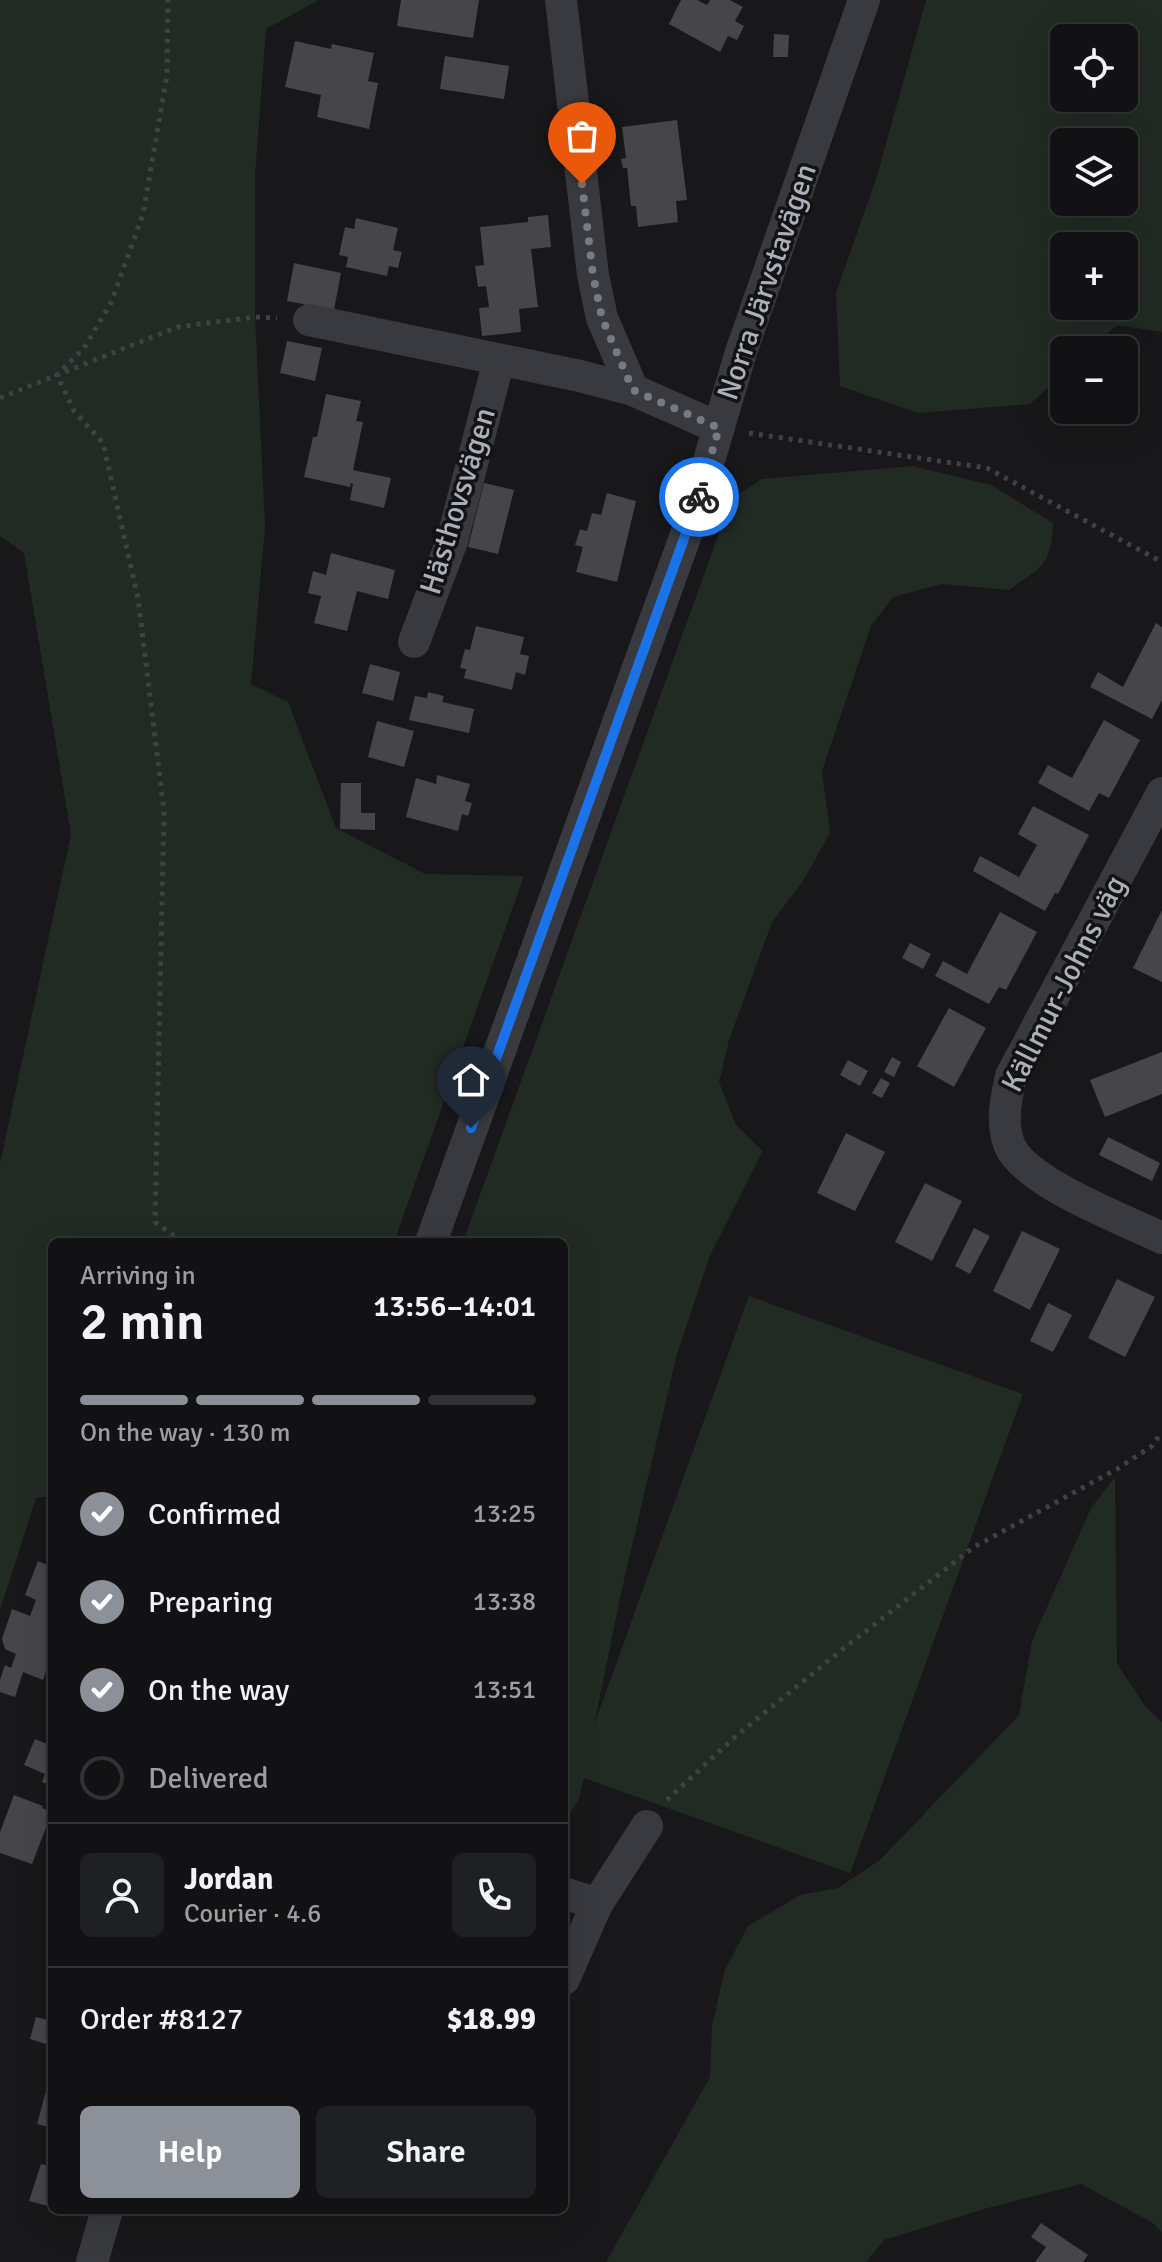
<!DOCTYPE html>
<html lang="en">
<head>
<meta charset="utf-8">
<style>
	:root { --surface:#121214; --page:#1f2022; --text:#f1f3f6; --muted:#9c9ea0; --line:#313234; --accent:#8c9099 }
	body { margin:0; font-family:Signika,sans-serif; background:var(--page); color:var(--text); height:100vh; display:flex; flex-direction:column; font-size:30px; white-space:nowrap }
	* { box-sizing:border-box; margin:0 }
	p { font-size:26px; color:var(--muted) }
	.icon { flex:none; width:44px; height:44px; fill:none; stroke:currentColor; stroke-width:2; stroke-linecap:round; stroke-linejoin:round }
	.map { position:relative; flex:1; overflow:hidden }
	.drawer { position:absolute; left:48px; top:1238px; width:520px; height:976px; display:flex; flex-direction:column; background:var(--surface); border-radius:12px; box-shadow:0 8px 32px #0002,0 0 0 2px var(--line) }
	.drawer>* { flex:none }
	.controls { position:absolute; left:1050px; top:24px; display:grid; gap:16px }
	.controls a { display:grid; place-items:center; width:88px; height:88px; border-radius:12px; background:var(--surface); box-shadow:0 8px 32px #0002,0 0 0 2px var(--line); font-size:40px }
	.pin { position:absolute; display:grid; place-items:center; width:68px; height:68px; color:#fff; margin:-82px -34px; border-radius:50% 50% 50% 0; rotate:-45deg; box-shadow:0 0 8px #0007 }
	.pin .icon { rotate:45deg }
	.courier { position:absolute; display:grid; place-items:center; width:80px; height:80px; margin:-40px; border:6px solid #1a73e8; border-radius:50%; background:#fff; color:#222; box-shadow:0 2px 10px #0007 }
	.summary em { font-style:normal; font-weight:600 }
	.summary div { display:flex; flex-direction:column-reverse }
	.summary { display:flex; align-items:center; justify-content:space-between; height:136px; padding:0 32px }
	h1 { font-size:52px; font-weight:600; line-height:60px }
	.bar { display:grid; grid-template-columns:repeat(4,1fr); gap:12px 8px; align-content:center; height:96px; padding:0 32px }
	.bar i { height:10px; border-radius:6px; background:var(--line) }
	.bar .current { background:var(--accent) }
	.bar p { grid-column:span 4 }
	.line { display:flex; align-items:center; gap:20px; padding:0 32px; border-top:2px solid var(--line) }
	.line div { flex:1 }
	.round { display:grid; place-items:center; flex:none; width:84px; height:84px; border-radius:12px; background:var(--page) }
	ol { padding:0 32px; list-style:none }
	li { display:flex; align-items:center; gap:24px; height:88px }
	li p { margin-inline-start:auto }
	li .icon { padding:8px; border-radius:50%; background:var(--accent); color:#fff; stroke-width:4 }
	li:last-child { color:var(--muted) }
	li i { width:44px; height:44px; border:4px solid var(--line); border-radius:50% }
	.primary-button { display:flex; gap:16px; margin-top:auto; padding:16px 32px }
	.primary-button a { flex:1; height:92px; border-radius:12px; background:var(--accent); color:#fff; font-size:32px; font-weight:600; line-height:92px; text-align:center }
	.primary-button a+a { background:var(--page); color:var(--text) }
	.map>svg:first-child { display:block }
</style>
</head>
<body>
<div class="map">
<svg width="1162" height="2262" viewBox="0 0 1162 2262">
	<rect width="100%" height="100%" fill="#18181a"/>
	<!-- green -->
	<g fill="#222a24" fill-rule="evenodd">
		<polygon points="0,0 319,0 266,29 255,175 255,317 265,527 251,684 288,702 336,828 425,874 524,876 394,1242 52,1242 52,1496 36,1498 0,1610 0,1163 71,834 24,553 0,536"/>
		<path d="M 926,0 L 1162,0 L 1162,332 L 1117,325 L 1089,350 L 1064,350 L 1064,373 L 1030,404 L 918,413 L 840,386 L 836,293 L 877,176 ZM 1124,38 L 1124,98 L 1064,98 L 1064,38 ZM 1124,142 L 1124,202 L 1064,202 L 1064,142 ZM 1064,246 L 1124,246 L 1124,306 L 1064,306 Z"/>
		<path d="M 912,466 L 991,485 L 1053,523 C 1051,567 1042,566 1009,590 L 942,584 L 893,597 L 871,626 L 822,771 L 830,833 L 803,881 L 772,922 L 729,1040 L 719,1082 L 736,1125 L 763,1151 L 710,1255 L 677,1354 L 621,1593 L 594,1725 L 749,1296 L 1023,1394 L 850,1873 L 584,1778 L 578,1801 L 564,1821 L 564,1242 L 463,1242 L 731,500 L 762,479 Z"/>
		<polygon points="1115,1477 1117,1664 1145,1706 1162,1722 1162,2232 1153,2223 1081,2184 984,2209 884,2240 866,2262 606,2262 710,2077 712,2025 725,1970 748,1926 800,1895 838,1888 880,1860 1019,1715 1032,1641 1091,1508"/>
	</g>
	<!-- building -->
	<g fill="#45454a">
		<polygon points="401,0 479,0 473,38 397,26"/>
		<polygon points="681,0 697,0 707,5 710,0 730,0 743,7 735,21 744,26 737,40 728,36 720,52 669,24"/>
		<polygon points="774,34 789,35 788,57 773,57"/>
		<polygon points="295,41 331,49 332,44 374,53 368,81 378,83 369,129 317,117 321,95 285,87"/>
		<polygon points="445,56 509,66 504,99 440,89"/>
		<polygon points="677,120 687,200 676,201 678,222 638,227 636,206 631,206 627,168 623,168 621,159 626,158 622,127"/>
		<polygon points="548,215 551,247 531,249 538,307 519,309 521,332 482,336 479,308 489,307 486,286 478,287 475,266 484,265 480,227 528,222 528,217"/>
		<polygon points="356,218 398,228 393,250 402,252 398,268 389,266 387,276 346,267 348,257 339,255 345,227 354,229"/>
		<polygon points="294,263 341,273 334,310 287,301"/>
		<polygon points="287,341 322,348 315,381 280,373"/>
		<polygon points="326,394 361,401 356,421 363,422 353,470 391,478 384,508 350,500 353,484 351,483 350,487 304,477 313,437 317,437"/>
		<polygon points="484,483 514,490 498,554 468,547"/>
		<polygon points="607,493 636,501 617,582 576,572 583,547 575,545 580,529 587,531 592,513 601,515"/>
		<polygon points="331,553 395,570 388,599 357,591 347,631 314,623 321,596 308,593 313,571 326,575"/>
		<polygon points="1156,623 1162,627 1162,700 1152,719 1090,687 1098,672 1123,687"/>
		<polygon points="476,626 524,637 520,654 529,656 525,675 516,672 512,690 464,678 466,669 460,668 465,649 470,650"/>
		<polygon points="370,664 400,672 393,701 362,693"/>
		<polygon points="428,692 444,696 442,702 474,709 469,733 409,720 415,696 427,698"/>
		<polygon points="1104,720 1140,740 1109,798 1099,793 1089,811 1038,783 1048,765 1072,778"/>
		<polygon points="377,721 414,731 404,767 368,757"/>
		<polygon points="437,775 470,784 465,801 472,803 470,810 468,816 462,814 458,831 406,817 416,778 436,784"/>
		<polygon points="341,783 361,783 361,813 375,813 375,830 340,829"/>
		<polygon points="1033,806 1089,835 1058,894 1055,893 1045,911 973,871 980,856 1019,877 1037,845 1018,834"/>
		<polygon points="1162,910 1162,982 1133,968"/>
		<polygon points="1000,912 1037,932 1006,990 999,987 989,1004 935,976 943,961 967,974"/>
		<polygon points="910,943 931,954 923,969 902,958"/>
		<polygon points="949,1008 986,1028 954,1087 917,1066"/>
		<polygon points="1162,1052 1162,1094 1105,1117 1090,1080"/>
		<polygon points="892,1057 901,1062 894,1077 884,1072"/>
		<polygon points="848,1060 868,1071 860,1086 840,1075"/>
		<polygon points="881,1078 890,1083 882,1098 872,1093"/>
		<polygon points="846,1133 885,1152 855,1211 817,1193"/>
		<polygon points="1108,1137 1160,1163 1152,1181 1099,1155"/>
		<polygon points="925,1183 962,1201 932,1261 895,1242"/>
		<polygon points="974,1228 990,1236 970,1274 955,1266"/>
		<polygon points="1022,1231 1060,1249 1030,1310 993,1291"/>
		<polygon points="1117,1279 1155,1297 1125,1357 1088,1338"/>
		<polygon points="1048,1303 1072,1315 1053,1352 1030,1341"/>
		<polygon points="38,1561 52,1567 52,1655 43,1680 23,1672 15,1697 0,1692 0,1680 5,1665 11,1668 16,1654 5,1649 2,1639 12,1609 30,1616 36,1600 25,1595"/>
		<polygon points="35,1739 52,1746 52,1786 42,1782 45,1774 24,1765"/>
		<polygon points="14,1795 43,1806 42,1808 52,1812 32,1864 0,1853 0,1832"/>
		<polygon points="36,2017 52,2021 52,2046 30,2039"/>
		<polygon points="51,2073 52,2073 52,2128 37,2124"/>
		<polygon points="41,2164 52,2167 52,2207 29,2201"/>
		<polygon points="1041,2223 1088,2255 1083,2262 1035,2262 1046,2247 1031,2237"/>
	</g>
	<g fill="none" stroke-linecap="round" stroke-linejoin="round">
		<!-- path -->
		<g stroke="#404146" stroke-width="5" stroke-dasharray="4 6" stroke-linecap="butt">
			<polyline points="0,398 57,375 84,348 111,303 143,214 167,75 168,0"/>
			<polyline points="749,433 987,468 1162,562"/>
			<polyline points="182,1242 155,1222 164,811 138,598 103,443 74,411 57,375 178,327 255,317 277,318"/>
			<polyline points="667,1800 736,1736 844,1648 974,1547 1117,1469 1152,1446 1162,1432"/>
		</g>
		<!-- street -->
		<g stroke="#393a3f" stroke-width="32">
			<polyline points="561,0 593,275 602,318 633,390 719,428"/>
			<polyline points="309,320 580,376 633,390"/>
			<polyline points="414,642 452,541 499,360"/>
			<path d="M 1162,793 L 1011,1076 C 1006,1098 1001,1122 1009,1144 C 1023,1182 1125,1220 1162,1238"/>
			<polyline points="431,1242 693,515 741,352 864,0"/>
			<polyline points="564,1893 597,1904 564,1979"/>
			<polyline points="597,1904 647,1826"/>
			<polyline points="92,2262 107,2210"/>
		</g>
	</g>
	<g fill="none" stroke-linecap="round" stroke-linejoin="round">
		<!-- done -->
		<polyline stroke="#787a81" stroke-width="8" stroke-dasharray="0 14.4" points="582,184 593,275 602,318 633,390 719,428 699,497"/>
		<!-- route -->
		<polyline stroke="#1a73e8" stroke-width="10" points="471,1128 699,497"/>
	</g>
	<g text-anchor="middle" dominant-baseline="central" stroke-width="7" stroke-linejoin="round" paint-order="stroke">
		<!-- street labels -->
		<g font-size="30" fill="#abafb9" stroke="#131315">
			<text transform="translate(767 282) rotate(-71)">Norra Järvstavägen</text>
			<text transform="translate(458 501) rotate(-73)">Hästhovsvägen</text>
			<text transform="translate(1064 984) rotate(-63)">Källmur-Johns väg</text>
		</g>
	</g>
</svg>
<div class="controls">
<a><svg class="icon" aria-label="locate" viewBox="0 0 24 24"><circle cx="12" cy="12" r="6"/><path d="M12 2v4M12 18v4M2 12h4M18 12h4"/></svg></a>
<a><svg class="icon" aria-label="layers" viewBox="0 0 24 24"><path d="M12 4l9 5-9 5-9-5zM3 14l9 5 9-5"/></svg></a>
<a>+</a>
<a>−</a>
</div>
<div class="pin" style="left:582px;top:184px;background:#ea580c"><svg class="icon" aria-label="bag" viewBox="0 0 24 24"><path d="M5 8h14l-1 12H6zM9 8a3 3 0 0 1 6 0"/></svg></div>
<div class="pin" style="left:471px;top:1128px;background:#1f2937"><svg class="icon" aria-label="home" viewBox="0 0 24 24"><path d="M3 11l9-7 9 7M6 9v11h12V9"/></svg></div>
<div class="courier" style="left:699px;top:497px"><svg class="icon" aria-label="bike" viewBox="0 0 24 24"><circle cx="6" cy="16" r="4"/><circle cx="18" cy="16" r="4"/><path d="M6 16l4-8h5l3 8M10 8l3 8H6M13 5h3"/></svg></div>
<section class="drawer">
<div class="summary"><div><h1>2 min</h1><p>Arriving in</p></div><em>13:56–14:01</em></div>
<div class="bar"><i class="current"></i><i class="current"></i><i class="current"></i><i></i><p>On the way · 130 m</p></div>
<ol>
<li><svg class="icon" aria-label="check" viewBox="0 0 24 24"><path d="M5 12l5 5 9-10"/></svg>Confirmed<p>13:25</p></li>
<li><svg class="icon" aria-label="check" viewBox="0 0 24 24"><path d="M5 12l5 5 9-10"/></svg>Preparing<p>13:38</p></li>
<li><svg class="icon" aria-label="check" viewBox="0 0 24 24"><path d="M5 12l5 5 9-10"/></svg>On the way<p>13:51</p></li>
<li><i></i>Delivered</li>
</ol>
<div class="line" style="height:144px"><a class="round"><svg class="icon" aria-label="person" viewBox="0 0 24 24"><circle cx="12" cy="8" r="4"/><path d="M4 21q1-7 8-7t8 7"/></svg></a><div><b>Jordan</b><p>Courier · 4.6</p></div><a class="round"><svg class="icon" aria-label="phone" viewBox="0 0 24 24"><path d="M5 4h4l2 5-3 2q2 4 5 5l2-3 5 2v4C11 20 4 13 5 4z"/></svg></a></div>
<div class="line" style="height:104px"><div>Order #8127</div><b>$18.99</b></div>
<div class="primary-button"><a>Help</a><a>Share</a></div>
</section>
</div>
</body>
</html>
